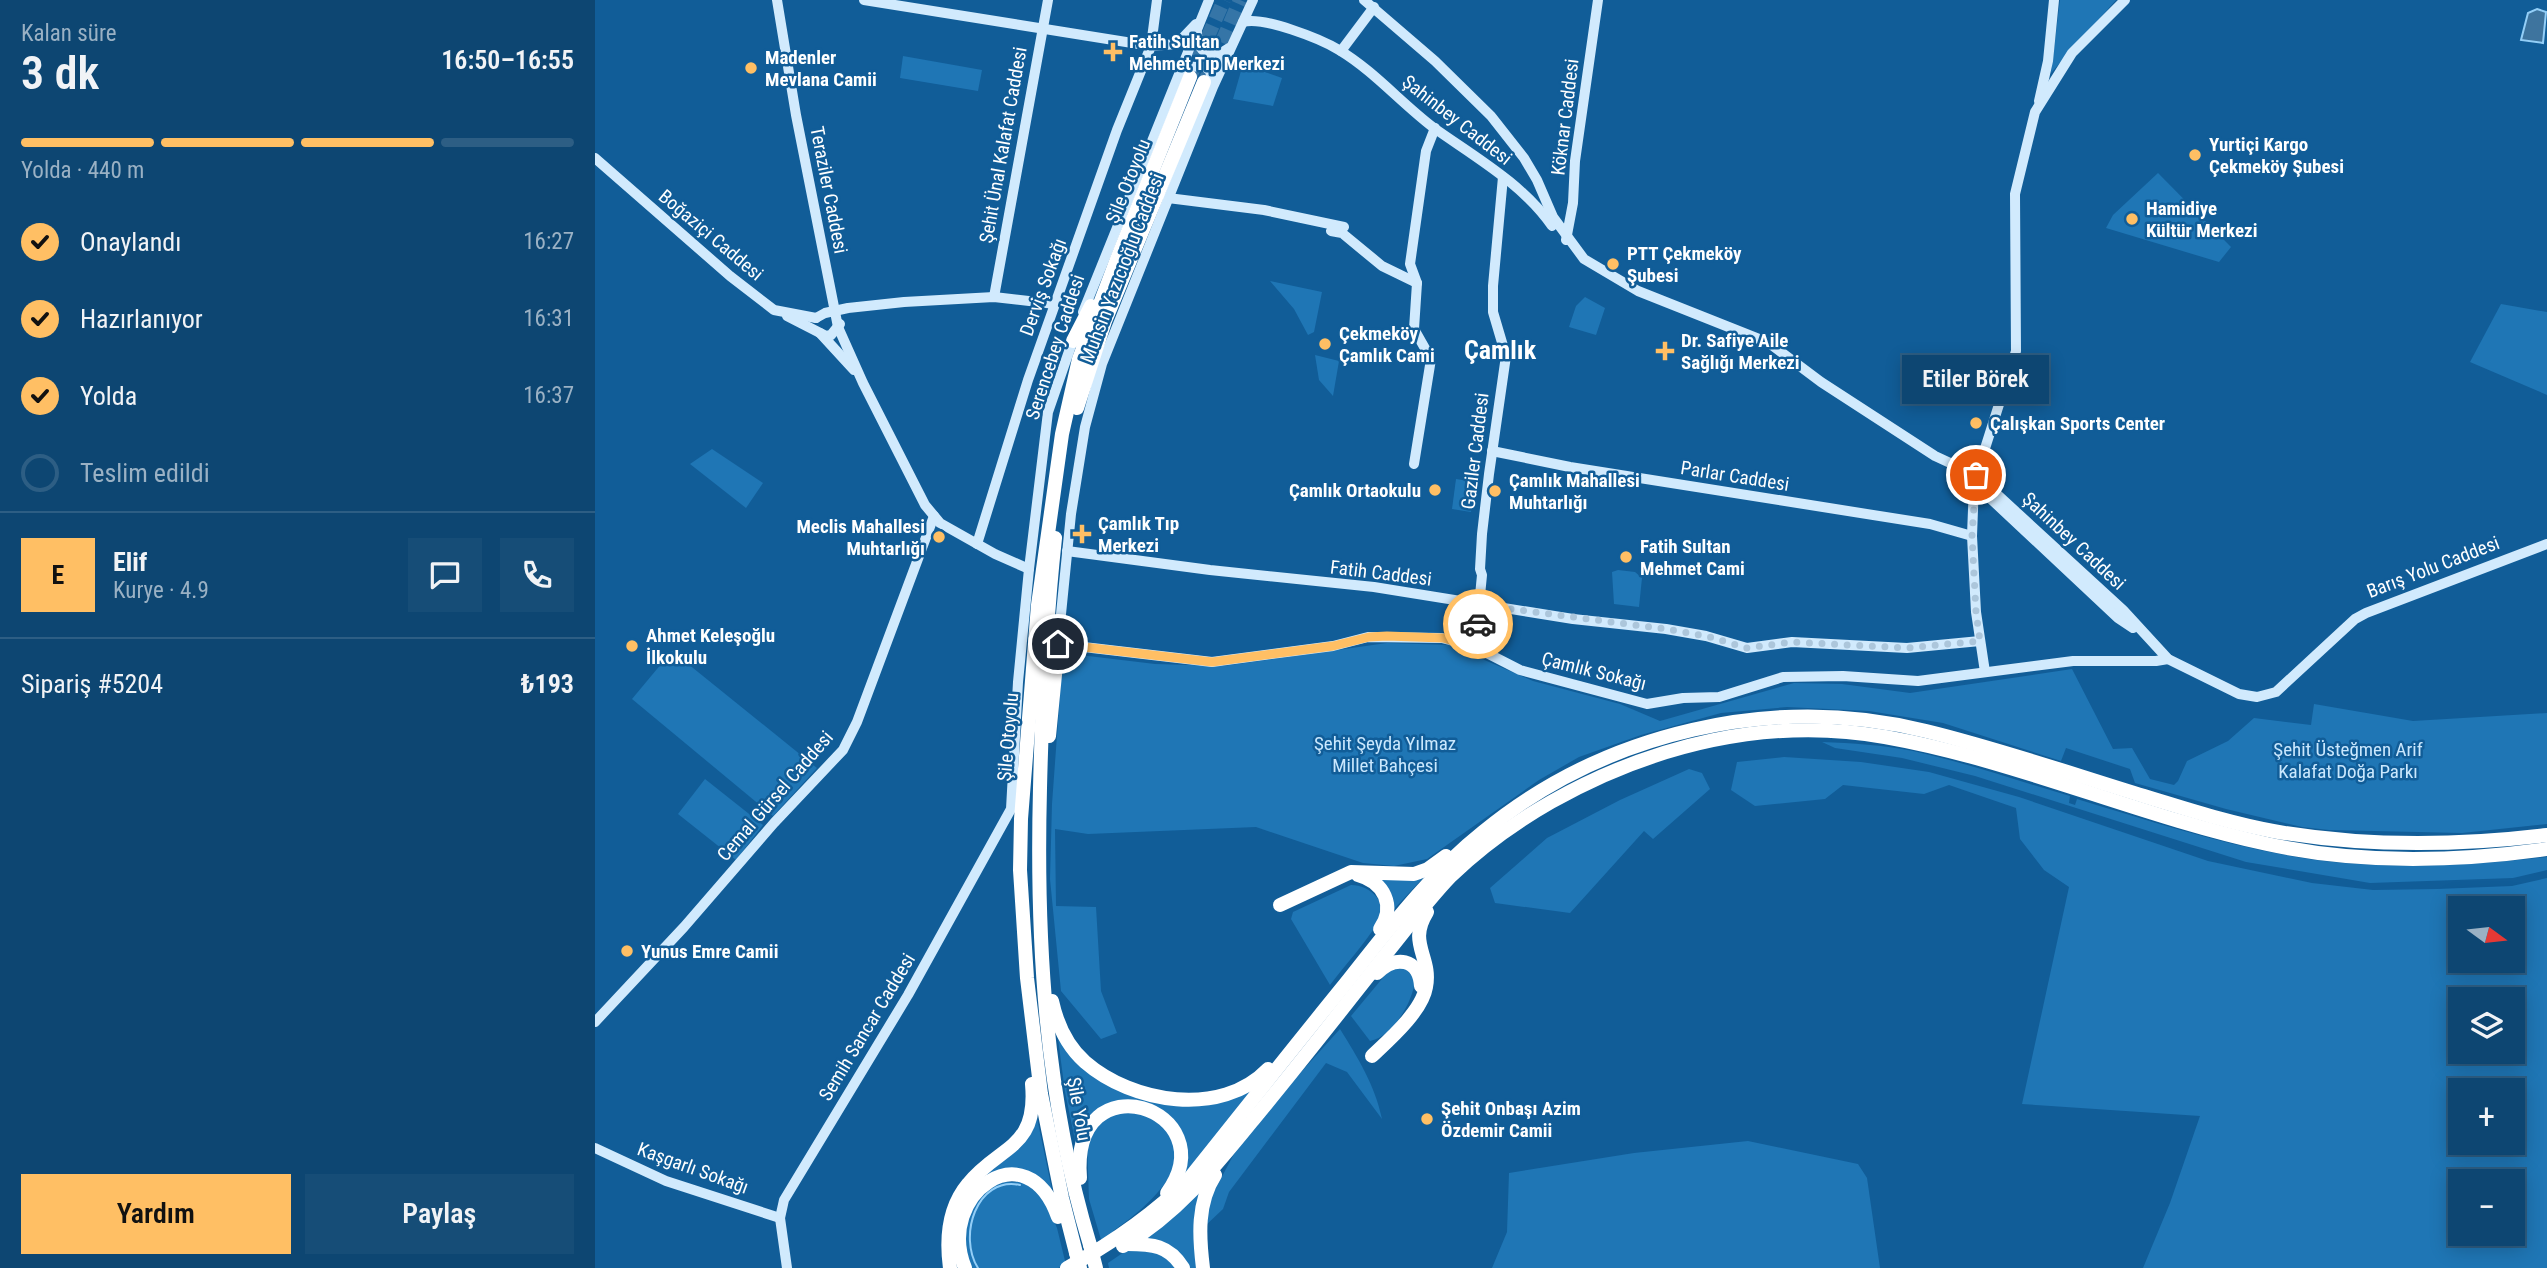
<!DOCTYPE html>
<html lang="tr">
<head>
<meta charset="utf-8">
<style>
	:root { --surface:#0d4672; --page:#164d77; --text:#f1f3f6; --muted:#9ab1c4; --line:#2d5e84; --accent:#ffbf64 }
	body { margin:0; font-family:"Roboto Condensed",sans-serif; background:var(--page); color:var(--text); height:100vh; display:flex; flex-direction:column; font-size:26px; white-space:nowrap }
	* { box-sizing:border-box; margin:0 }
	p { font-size:23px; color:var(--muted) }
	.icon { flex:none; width:38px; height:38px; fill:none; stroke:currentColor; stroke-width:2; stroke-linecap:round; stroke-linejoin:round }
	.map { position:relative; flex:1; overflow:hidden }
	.sheet { display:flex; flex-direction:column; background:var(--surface); width:595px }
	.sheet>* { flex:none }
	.needle { width:46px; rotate:105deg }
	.tools { position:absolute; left:1853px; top:896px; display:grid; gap:14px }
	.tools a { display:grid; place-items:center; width:77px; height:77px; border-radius:0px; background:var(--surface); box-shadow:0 4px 18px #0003,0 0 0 2px var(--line); font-size:35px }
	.pin { position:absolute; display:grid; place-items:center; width:60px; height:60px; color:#fff; margin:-30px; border:4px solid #fff; border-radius:50%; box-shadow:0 2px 7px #0007 }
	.courier { position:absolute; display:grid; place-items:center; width:70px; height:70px; margin:-35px; border:5px solid #ffbf64; border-radius:50%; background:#fff; color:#222; box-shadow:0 2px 9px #0007 }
	.bubble { position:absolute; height:49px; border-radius:0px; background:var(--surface); box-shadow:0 4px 18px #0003,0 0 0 2px var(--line); font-size:23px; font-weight:600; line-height:49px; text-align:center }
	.head em { font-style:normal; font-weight:600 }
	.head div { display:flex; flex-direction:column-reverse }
	.head { display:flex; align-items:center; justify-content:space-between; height:119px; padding:0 21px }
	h1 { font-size:46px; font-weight:600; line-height:52px }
	.bar { display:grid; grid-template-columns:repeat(4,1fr); gap:10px 7px; align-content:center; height:84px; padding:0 21px }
	.bar i { height:9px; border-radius:5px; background:var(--line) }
	.bar .on { background:var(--accent) }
	.bar p { grid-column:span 4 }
	.line { display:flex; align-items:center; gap:18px; padding:0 21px; border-top:2px solid var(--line) }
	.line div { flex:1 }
	.round { display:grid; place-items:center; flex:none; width:74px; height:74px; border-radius:0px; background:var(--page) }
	ol { padding:0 21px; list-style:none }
	li { display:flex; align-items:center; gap:21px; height:77px }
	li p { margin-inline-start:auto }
	li .icon { padding:7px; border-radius:50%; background:var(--accent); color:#111; stroke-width:4 }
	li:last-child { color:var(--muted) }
	li i { width:38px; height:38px; border:4px solid var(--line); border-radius:50% }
	.action { display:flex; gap:14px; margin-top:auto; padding:14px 21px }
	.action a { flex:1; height:80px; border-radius:0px; background:var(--accent); color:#111; font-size:28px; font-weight:600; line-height:80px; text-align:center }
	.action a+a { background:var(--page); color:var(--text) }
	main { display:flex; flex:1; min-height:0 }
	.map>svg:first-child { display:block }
</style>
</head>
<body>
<main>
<section class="sheet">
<div class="head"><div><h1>3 dk</h1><p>Kalan süre</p></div><em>16:50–16:55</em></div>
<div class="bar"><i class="on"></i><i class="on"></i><i class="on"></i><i></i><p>Yolda · 440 m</p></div>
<ol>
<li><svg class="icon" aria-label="check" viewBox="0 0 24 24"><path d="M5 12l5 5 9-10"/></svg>Onaylandı<p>16:27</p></li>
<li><svg class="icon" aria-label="check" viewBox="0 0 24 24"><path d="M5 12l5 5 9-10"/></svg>Hazırlanıyor<p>16:31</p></li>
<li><svg class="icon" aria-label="check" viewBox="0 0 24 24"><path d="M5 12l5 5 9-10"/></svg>Yolda<p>16:37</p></li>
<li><i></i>Teslim edildi</li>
</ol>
<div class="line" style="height:126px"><b class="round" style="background:var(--accent);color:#111">E</b><div><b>Elif</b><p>Kurye · 4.9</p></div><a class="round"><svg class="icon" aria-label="chat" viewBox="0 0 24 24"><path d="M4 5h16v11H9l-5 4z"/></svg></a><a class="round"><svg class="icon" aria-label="phone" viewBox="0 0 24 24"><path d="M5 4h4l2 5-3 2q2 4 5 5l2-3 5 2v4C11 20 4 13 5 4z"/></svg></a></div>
<div class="line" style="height:91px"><div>Sipariş #5204</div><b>₺193</b></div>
<div class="action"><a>Yardım</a><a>Paylaş</a></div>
</section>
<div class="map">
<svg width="1952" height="1268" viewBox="0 0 1952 1268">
	<rect width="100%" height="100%" fill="#115d98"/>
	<!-- green -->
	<g fill="#1f76b5" fill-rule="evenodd">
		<polygon points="1465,0 1521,0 1456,73"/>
		<polygon points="308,56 387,70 383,91 305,78"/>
		<polygon points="648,64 687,78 678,106 638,99"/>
		<polygon points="1563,173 1636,247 1624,262 1511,228 1518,215"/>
		<polygon points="675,281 727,292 719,332 713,335 699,309"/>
		<polygon points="990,297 1010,308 1001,335 974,327 981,306"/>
		<polygon points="1906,304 1952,312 1952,395 1875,362"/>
		<polygon points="720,355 744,361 738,396 724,380"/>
		<polygon points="117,449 168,483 151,508 95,464"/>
		<polygon points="861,479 880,482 876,512 857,509"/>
		<polygon points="1023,570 1040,572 1047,578 1044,607 1019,604 1017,572"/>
		<polygon points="792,643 855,645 938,681 1025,704 1065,721 1199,683 1247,684 1315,693 1477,669 1518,749 1537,748 1555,779 1579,785 1583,781 1592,761 1633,741 1659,718 1716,725 1719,704 1818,721 1952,713 1952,824 1867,833 1734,830 1707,827 1631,809 1540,783 1535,769 1471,748 1466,761 1348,723 1274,711 1192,707 1126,713 1046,735 984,757 944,780 832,859 799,866 768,863 661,827 493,834 460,829 461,906 501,907 506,991 522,1033 506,1039 466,991 455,879 457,804 468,653 560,664 628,666"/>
		<polygon points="77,651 222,768 178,816 37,699"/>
		<path d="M 1227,742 C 1257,743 1288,745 1318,751 C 1372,763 1423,781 1475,796 L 1474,803 L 1480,805 L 1482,799 C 1558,822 1634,847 1714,859 C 1792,870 1873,866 1952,857 L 1952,870 L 1918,878 L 1775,883 L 1651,862 L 1380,776 L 1307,758 L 1240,748 Z"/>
		<path d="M 1189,757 L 1266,762 L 1334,772 L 1424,797 L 1613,861 L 1717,883 L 1778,890 L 1842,889 L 1917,886 L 1952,878 L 1952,1268 L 1548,1268 L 1575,1203 L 1605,1116 L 1427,1104 L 1474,887 L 1449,870 L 1425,839 L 1421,808 L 1354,785 L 1329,794 L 1248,785 L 1230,799 L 1160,806 L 1136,790 L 1142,762 ZM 1918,908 L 1918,961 L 1866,961 L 1866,908 ZM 1918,999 L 1918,1052 L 1866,1052 L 1866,999 ZM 1866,1090 L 1918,1090 L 1918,1143 L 1866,1143 ZM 1866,1181 L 1918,1181 L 1918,1234 L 1866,1234 Z"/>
		<polygon points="1094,769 1107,773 1115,789 1058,839 1049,831 975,913 900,903 895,888 952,838 1025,800"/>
		<polygon points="110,779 168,825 141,860 83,814"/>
		<polygon points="829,877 799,909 797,898 782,878"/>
		<path d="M 756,885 C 775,885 795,903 783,922 C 770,944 750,965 735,985 L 696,919 L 698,912 Z"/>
		<path d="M 796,968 L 811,969 L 820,979 C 819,1000 798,1037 775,1041 L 756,1016 Z"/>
		<path d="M 745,1029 C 763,1058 780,1085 787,1119 L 752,1072 L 731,1063 L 634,1192 L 628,1209 L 610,1226 L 616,1197 L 639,1154 L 689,1091 Z"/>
		<path d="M 462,1031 L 482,1059 L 580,1103 L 660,1086 L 588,1178 C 599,1132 574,1101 527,1101 L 481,1145 L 470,1092 Z"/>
		<path d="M 441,1113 L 458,1195 C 433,1164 425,1171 390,1176 L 425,1148 L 437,1131 Z"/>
		<path d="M 519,1113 C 529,1113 542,1112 552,1114 C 558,1116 564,1123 569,1128 C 609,1161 545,1213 518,1231 L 520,1235 L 507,1243 L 494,1199 L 492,1141 L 500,1127 Z"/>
		<polygon points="1153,1141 1263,1164 1272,1178 1285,1268 897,1268 912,1232 914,1173 1039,1153"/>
		<path d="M 402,1182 L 431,1182 L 449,1198 L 462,1228 L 471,1265 L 463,1268 L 376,1268 C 374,1258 369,1245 369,1234 C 370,1212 386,1195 402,1182 Z"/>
		<polygon points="609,1188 603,1268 593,1268 550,1239"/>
		<polygon points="548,1247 570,1254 581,1268 514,1268 513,1263 532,1250"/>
	</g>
	<!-- water -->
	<polygon fill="#3e749e" stroke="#93cef7" stroke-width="2" points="1942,9 1951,12 1948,43 1926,40 1933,13"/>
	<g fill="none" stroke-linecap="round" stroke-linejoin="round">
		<!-- stream -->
		<path stroke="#93cef7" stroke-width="2" d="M 383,1268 C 363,1237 381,1176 425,1185"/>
		<!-- highway-tunnel -->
		<g stroke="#3575a7" stroke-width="14" stroke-dasharray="14 7" stroke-linecap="butt">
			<polyline points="595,77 629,0"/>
			<polyline points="610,81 645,0"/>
		</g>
		<!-- secondary -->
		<g stroke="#d1eafd" stroke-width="10">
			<polyline points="182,0 201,115 243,327 268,383 330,505 345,523 400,554 434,569"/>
			<polyline points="269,0 556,46 582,44 601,24"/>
			<polyline points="658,0 618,87 507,364 490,427 476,514 463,644 617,662 738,646 773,637 847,638 880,647 925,670 1052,704 1088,698 1124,697 1188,677 1248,676 1323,681 1478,661 1561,661 1573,659"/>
			<polyline points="769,0 840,61 896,116 929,158 942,180 958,217 989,259 1043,291 1174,343 1226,382 1340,456 1381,475 1528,610 1573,659 1644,694 1662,697 1681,692 1760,619 1771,613 1952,544"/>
			<path d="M 648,22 C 668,16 726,39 744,50 C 779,71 806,103 839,128 C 880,157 928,184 957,226"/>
			<path d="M 602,32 C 602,47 607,55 623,55 L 634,48"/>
			<polyline points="746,51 779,7"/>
			<polyline points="584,74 594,67 609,66 615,71 618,84"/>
			<polyline points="1444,101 1453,61 1459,0"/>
			<polyline points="0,158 135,276 179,310 221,318"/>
			<polyline points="573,198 669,210 749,227"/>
			<polyline points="736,231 747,233 787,266 822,283"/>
			<polyline points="971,240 978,203 980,161 1003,0"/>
			<polyline points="399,297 453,0"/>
			<polyline points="488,312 614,0"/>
			<polyline points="192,316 231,336 236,335 245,324"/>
			<polyline points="221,318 230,313 253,308 309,302 399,297 460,304"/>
			<polyline points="225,333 259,370"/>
			<polyline points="897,451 975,467 1335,524 1377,536"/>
			<polyline points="819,464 836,359 819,329 822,283 815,264 831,151 840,128"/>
			<polyline points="1382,486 1523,618 1538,628"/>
			<polyline points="382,544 433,380 522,130 556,46 562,0"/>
			<polyline points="472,551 615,570 779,587 978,619 1071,629 1111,636 1152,648 1197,642 1312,648 1385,641"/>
			<polyline points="880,647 887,575 885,569 887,534 894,474 911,356 898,312 898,286 908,177"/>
			<polyline points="1390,672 1381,612 1377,536 1379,483 1421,351 1420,194 1440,112 1477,53 1530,0"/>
			<polyline points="0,1022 89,927 179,823 248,750 262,722 339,516"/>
			<polyline points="0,1148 71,1181 185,1218"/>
			<polyline points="192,1268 185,1218 189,1200 313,995 416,809 423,682 434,569 453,412 480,334"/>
		</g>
		<!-- highway -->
		<g stroke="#fff" stroke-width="14">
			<polyline points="478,341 496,306"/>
			<polyline points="482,408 510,321 609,82"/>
			<path d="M 460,538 C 451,621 447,704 445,788 C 441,941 450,1097 495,1245"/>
			<polyline points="454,736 463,644"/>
			<path d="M 763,875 C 789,882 801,906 785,929"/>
			<polyline points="685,905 756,872 819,874 833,869 851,856"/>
			<path d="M 782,973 C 800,955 824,958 826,986"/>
			<path d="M 457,1001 C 462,1024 472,1046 490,1062 C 537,1103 626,1118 673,1069"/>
			<path d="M 777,1056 C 795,1039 827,1011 831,987 C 837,956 812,944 832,912"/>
			<path d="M 485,1178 C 475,1056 633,1109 572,1193"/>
			<path d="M 532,1244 C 557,1244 574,1245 588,1268"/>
			<path d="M 528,1246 C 582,1214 619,1168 658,1120 C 702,1067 744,1013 787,959 C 810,931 831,902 856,876 C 885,848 921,822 956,802 C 1057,745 1174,716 1290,737 C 1420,760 1543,816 1672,844 C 1763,864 1860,862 1952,849"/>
			<polyline points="481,1253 467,1198 446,1094 432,978 425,870 426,819 443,605 467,434 484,359 522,259 595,77"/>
			<path d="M 355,1268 C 351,1239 353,1208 373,1184 C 404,1145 443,1150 437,1084"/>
			<path d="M 370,1268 C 340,1195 432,1128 463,1217"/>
			<path d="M 472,1268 C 517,1243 557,1216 594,1179 C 646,1114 698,1048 751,983 C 793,930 834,875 888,832 C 1010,732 1178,693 1331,731 C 1405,749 1477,774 1549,796 C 1592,809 1634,823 1678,831 C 1769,847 1861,846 1952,835"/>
			<path d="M 608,1268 C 604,1236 602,1203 620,1175"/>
		</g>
		<!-- highway-bridge -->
		<g stroke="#fff" stroke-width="14">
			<polyline points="495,1245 501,1268"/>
			<polyline points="481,1253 485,1268"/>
		</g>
	</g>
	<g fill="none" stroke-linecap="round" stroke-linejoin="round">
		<!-- done -->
		<polyline stroke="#acc6db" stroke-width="7" stroke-dasharray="0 12.6" points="883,624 885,605 1071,629 1111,636 1152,648 1197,642 1312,648 1385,641 1381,612 1377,536 1381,475"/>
		<!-- route -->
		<polyline stroke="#ffbf64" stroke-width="9" points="463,644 617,662 738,646 774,637 792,636 848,638 880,647 883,624"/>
	</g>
	<!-- markers -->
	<g fill="#ffbf64" stroke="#115d98" stroke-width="2.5">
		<path d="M514.5 41.5h7v7h7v7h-7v7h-7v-7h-7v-7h7z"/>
		<circle cx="156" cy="68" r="7"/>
		<circle cx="1600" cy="155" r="7"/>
		<circle cx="1537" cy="219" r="7"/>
		<circle cx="1018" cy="264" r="7"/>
		<circle cx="730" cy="344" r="7"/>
		<path d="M1066.5 340.5h7v7h7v7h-7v7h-7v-7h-7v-7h7z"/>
		<circle cx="1381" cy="423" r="7"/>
		<circle cx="840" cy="490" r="7"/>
		<circle cx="900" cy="491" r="7"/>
		<path d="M483.5 523.5h7v7h7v7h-7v7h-7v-7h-7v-7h7z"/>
		<circle cx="344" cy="537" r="7"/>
		<circle cx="1031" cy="557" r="7"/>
		<circle cx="37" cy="646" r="7"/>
		<circle cx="32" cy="951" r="7"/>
		<circle cx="832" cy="1119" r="7"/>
	</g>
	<g text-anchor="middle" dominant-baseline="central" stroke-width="5" stroke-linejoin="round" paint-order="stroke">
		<!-- poi labels -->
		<g font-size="19" font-weight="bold" fill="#fff" stroke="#115d98" text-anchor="start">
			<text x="534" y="41">Fatih Sultan<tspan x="534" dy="22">Mehmet Tıp Merkezi</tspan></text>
			<text x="170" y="57">Madenler<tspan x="170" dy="22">Mevlana Camii</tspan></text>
			<text x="1614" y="144">Yurtiçi Kargo<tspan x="1614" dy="22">Çekmeköy Şubesi</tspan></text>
			<text x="1551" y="208">Hamidiye<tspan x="1551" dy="22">Kültür Merkezi</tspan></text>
			<text x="1032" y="253">PTT Çekmeköy<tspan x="1032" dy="22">Şubesi</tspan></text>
			<text x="744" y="333">Çekmeköy<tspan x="744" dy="22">Çamlık Cami</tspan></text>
			<text x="1086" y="340">Dr. Safiye Aile<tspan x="1086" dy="22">Sağlığı Merkezi</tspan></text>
			<text x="1395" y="423">Çalışkan Sports Center</text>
			<text x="914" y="480">Çamlık Mahallesi<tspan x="914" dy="22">Muhtarlığı</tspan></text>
			<text x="826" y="490" text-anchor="end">Çamlık Ortaokulu</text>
			<text x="503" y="523">Çamlık Tıp<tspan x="503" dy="22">Merkezi</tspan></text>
			<text x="330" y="526" text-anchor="end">Meclis Mahallesi<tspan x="330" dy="22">Muhtarlığı</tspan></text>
			<text x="1045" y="546">Fatih Sultan<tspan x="1045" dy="22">Mehmet Cami</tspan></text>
			<text x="51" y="635">Ahmet Keleşoğlu<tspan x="51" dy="22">İlkokulu</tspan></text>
			<text x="46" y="951">Yunus Emre Camii</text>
			<text x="846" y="1108">Şehit Onbaşı Azim<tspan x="846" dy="22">Özdemir Camii</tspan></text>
		</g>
		<!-- street labels -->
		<g font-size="19" fill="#fff" stroke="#115d98">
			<text transform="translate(970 117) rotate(-83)">Köknar Caddesi</text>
			<text transform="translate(862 120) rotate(38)">Şahinbey Caddesi</text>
			<text transform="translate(408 145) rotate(-80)">Şehit Ünal Kalafat Caddesi</text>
			<text transform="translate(533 181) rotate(-68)">Şile Otoyolu</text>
			<text transform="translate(234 190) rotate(79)">Teraziler Caddesi</text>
			<text transform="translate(116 235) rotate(40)">Boğaziçi Caddesi</text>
			<text transform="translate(527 268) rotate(-69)">Muhsin Yazıcıoğlu Caddesi</text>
			<text transform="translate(448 287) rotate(-70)">Derviş Sokağı</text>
			<text transform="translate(460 347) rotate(-72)">Serencebey Caddesi</text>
			<text transform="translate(880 451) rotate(-83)">Gaziler Caddesi</text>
			<text transform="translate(1140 476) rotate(9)">Parlar Caddesi</text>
			<text transform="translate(1479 541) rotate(43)">Şahinbey Caddesi</text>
			<text transform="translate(1838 567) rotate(-21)">Barış Yolu Caddesi</text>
			<text transform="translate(786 573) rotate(7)">Fatih Caddesi</text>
			<text transform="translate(999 671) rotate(14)">Çamlık Sokağı</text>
			<text transform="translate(413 737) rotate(-85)">Şile Otoyolu</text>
			<text transform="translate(180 796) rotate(-49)">Cemal Gürsel Caddesi</text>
			<text transform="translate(272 1027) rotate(-59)">Semih Sancar Caddesi</text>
			<text transform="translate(484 1109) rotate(80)">Şile Yolu</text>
			<text transform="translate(98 1168) rotate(20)">Kaşgarlı Sokağı</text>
		</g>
		<!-- park labels -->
		<g font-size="19" fill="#cae8fe" stroke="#115d98">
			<text x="790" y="743">Şehit Şeyda Yılmaz<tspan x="790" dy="22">Millet Bahçesi</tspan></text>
			<text x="1753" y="749">Şehit Üsteğmen Arif<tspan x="1753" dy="22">Kalafat Doğa Parkı</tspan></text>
		</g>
		<!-- district labels -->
		<g font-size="26" font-weight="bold" fill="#fff" stroke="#115d98">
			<text x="905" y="350">Çamlık</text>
		</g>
	</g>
</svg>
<div class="tools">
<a><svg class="needle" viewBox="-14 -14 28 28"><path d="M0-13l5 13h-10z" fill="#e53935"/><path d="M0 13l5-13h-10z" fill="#9ab1c4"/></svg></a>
<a><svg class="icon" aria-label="layers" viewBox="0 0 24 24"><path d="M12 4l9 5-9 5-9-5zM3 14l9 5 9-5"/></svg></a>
<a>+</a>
<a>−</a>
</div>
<div class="pin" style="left:1381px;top:475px;background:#ea580c"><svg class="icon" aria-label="bag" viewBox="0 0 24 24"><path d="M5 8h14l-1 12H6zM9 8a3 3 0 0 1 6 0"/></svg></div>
<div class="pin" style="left:463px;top:644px;background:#1f2937"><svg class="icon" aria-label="home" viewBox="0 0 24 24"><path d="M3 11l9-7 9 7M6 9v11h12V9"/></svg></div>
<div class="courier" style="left:883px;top:624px"><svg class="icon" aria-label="car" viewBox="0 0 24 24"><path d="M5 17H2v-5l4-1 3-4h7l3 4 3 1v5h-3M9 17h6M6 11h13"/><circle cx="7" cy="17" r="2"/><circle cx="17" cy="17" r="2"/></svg></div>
<div class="bubble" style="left:1307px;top:355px;width:147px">Etiler Börek</div>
</div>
</main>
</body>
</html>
